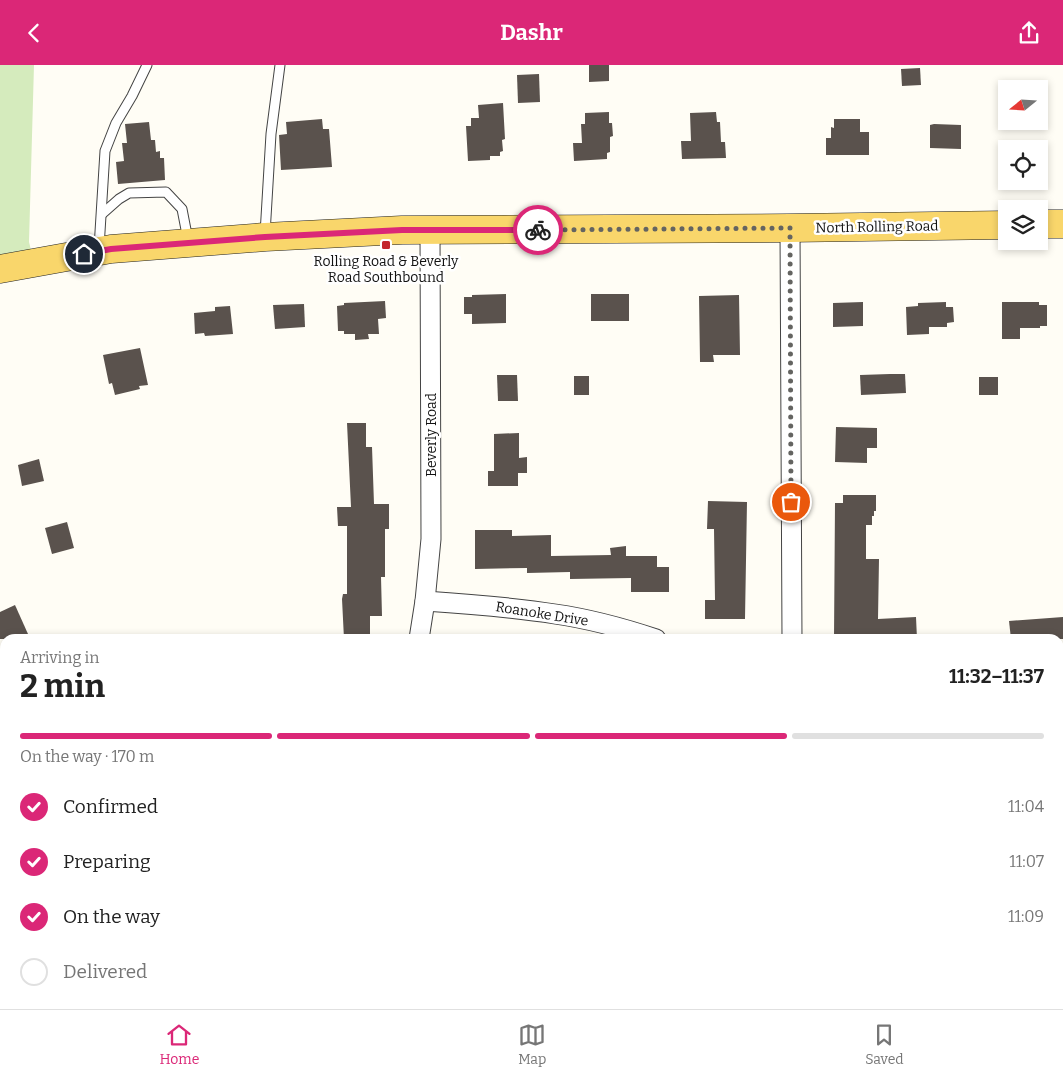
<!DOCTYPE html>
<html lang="en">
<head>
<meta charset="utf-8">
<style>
	:root { --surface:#fff; --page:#f6f6f6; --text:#222; --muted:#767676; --line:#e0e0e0; --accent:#db2777 }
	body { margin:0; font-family:Bitter,serif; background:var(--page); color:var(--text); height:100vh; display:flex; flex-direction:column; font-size:19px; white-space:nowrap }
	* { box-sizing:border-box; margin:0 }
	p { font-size:16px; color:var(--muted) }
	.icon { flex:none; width:28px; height:28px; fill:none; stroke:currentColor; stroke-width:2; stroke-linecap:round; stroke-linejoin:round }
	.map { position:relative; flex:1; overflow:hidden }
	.details { position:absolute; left:0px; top:569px; width:1064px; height:376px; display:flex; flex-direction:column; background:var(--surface); border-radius:15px 15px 0 0; box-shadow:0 2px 8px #0003 }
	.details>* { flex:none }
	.needle { width:32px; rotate:252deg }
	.fabs { position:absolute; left:998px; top:15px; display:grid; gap:10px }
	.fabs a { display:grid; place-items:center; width:50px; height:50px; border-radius:0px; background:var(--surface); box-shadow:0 2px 8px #0003; font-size:25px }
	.pin { position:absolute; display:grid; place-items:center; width:42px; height:42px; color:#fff; margin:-21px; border:2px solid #fff; border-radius:50%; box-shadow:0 1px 5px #0007 }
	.courier { position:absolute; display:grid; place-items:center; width:50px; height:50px; margin:-25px; border:4px solid #db2777; border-radius:50%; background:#fff; color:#222; box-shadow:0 1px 6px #0007 }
	.overview em { font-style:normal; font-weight:700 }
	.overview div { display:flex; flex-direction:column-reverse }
	.overview { display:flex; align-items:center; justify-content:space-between; height:85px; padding:0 20px }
	h1 { font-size:32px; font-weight:700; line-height:38px }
	.bar { display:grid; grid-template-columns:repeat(4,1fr); gap:8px 5px; align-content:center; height:60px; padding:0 20px }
	.bar i { height:6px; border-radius:4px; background:var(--line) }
	.bar .current { background:var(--accent) }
	.bar p { grid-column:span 4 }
	ol { padding:0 20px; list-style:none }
	li { display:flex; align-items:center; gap:15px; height:55px }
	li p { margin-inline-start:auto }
	li .icon { padding:5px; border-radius:50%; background:var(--accent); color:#fff; stroke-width:4 }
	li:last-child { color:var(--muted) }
	li i { width:28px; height:28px; border:2px solid var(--line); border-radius:50% }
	header { display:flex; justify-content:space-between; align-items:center; height:65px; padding:0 20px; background:var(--accent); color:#fff; font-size:22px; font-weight:700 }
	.tab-bar { display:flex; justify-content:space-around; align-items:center; height:70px; border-top:1px solid var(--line); background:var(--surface); font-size:14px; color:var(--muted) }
	.tab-bar a { display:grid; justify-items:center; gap:2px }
	.tab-bar .current { color:var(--accent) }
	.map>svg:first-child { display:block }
</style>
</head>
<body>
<header><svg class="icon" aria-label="back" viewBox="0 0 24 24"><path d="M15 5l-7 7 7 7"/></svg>Dashr<svg class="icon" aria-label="share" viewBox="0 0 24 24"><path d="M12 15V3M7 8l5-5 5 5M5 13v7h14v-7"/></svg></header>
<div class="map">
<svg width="1063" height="944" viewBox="0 0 1063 944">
	<rect width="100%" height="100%" fill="#fffdf5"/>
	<!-- green -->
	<polygon fill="#d5ebbd" points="0,0 34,0 29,177 32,189 0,196"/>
	<!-- building -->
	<g fill="#5a524d">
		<polygon points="589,0 609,0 609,16 589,17"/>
		<polygon points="920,3 921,20 902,21 901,4"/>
		<polygon points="539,9 540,37 518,38 517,10"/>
		<polygon points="503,38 505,74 502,75 503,86 500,87 500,91 490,91 490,95 468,96 466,61 471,61 471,53 479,53 478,40"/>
		<polygon points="609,47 609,58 612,58 613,71 610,72 610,87 607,88 607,94 574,96 573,78 582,78 581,59 585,59 585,48"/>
		<polygon points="716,47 717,57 720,57 721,77 725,77 726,93 682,94 681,76 691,76 690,48"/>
		<polygon points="322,54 323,64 329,64 332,102 281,105 279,70 287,69 286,57"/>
		<polygon points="834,54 860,54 860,67 869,67 869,90 826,90 826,73 831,73 831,62 834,63"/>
		<polygon points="149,57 151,75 155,75 156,87 160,86 160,93 164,93 165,115 118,119 116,97 124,96 122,78 127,78 125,59"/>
		<polygon points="934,59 961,60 961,84 930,83 930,60"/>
		<polygon points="506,229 506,258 472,259 472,249 464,249 464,232 472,232 472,230"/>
		<rect x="591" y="229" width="38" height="27"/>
		<polygon points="739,230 740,290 713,290 714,297 700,297 699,231"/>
		<polygon points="385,236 386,253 378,254 379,269 368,269 369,274 355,275 355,269 344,269 344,266 338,266 337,241 344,240 344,238"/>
		<polygon points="863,237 863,261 833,262 833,238"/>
		<polygon points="946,237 946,242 953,242 954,257 947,258 947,262 929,262 929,269 907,270 906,242 918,241 918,238"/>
		<polygon points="1002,237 1039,237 1039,240 1047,240 1047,261 1040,261 1040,263 1020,263 1020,274 1002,274"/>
		<polygon points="304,239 305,262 275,264 273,240"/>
		<polygon points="230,241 233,269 205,271 204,268 195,269 194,248 215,246 215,242"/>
		<polygon points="140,283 148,320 139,321 140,324 115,330 112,318 109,319 103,290"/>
		<polygon points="890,309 905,309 906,328 861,330 860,310"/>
		<polygon points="497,310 517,310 518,336 498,336"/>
		<rect x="574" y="311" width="15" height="19"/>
		<rect x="979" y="312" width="19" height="18"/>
		<polygon points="347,358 366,358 366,382 372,382 374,439 389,439 389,464 385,464 385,512 381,512 382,551 370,551 370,574 344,574 342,534 343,529 347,529 347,461 338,461 337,442 351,442"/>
		<polygon points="836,362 877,363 877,383 867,383 867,398 835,397"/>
		<polygon points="519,368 519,393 527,392 527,408 518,408 518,421 488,421 488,406 494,406 494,369"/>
		<polygon points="39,394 44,416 22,421 18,400"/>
		<polygon points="843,430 876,430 876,446 874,446 874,451 872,451 872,460 866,460 866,494 879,494 878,554 916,552 917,574 834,574 835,438 843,438"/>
		<polygon points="708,436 747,437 745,554 705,554 705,535 715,535 714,464 707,464"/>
		<polygon points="67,457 74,483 52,489 45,463"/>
		<polygon points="475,465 512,465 512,471 551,470 551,491 611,490 610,483 626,481 626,491 657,491 657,502 669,502 669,527 631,527 631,513 570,514 570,507 527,508 527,503 475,504"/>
		<polygon points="15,540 28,569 18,574 0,574 0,547"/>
		<polygon points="1063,552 1063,574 1011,574 1009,556"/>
	</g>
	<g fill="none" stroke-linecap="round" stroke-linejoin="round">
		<defs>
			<g id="service">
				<polyline points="102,149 119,134 129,128 166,127 182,144 188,175"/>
				<polyline points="265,169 271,69 280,0"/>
				<polyline points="99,183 105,86 116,58 132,31 147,0"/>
			</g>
			<g id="minor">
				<polyline points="790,163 792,574"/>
				<path d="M 425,536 C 469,539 512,542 555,549 C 590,554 623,563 656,574"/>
				<polyline points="419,574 425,536 431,474 430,166"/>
				<polyline points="1059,631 1063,630"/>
				<polyline points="0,665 5,674"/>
				<polyline points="0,930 5,927"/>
				<polyline points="175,940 178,944"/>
				<polyline points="422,940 422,944"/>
				<polyline points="787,944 787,940"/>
				<polyline points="1023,944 1024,940"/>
			</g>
			<g id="primary">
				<polyline points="1039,159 1063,159"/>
				<polyline points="0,204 111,184 265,172 402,165 790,163 1006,160"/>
			</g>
		</defs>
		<!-- service casing -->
		<use href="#service" stroke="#444" stroke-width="11"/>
		<!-- minor casing -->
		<use href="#minor" stroke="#444" stroke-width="21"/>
		<!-- primary casing -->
		<use href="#primary" stroke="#222" stroke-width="29"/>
		<!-- service -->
		<use href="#service" stroke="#fff" stroke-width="9"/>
		<!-- minor -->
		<use href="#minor" stroke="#fff" stroke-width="19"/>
		<!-- primary -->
		<use href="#primary" stroke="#f9d66b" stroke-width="28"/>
	</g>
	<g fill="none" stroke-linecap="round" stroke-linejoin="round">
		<!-- done -->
		<polyline stroke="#646461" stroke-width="5" stroke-dasharray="0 9" points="538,165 790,163 791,437"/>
		<!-- route -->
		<polyline stroke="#db2777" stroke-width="6" points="84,189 111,184 265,172 402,165 538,165"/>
	</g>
	<!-- markers -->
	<rect fill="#c4262e" stroke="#fff" stroke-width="2" x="381" y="175" width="10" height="10" rx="2.5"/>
	<g text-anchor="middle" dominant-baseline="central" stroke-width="5" stroke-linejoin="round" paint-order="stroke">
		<!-- street labels -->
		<g font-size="14" fill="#111" stroke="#fff">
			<text transform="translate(877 162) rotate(-1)">North Rolling Road</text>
			<text transform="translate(431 370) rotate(-90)">Beverly Road</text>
			<text transform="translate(542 549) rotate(9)">Roanoke Drive</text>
		</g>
		<!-- poi labels -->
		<g font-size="14" fill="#111" stroke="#fff">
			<text x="386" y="196">Rolling Road &amp; Beverly<tspan x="386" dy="16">Road Southbound</tspan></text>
		</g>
	</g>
</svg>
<div class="fabs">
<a><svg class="needle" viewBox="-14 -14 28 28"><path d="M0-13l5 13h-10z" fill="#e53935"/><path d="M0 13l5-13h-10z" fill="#767676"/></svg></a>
<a><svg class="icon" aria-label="locate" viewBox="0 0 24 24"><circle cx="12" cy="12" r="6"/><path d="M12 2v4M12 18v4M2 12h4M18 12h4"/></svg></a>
<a><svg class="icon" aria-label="layers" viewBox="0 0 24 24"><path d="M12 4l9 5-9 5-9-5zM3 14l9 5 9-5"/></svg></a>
</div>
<div class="pin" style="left:791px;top:437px;background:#ea580c"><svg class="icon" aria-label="bag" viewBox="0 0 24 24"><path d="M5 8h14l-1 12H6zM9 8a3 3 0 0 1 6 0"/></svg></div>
<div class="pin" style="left:84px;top:189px;background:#1f2937"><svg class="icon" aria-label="home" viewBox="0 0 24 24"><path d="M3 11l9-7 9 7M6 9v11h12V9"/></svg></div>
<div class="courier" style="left:538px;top:165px"><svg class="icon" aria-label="bike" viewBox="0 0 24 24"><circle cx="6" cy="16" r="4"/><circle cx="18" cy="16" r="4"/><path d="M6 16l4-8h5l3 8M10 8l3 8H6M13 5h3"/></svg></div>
<section class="details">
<div class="overview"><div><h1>2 min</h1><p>Arriving in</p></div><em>11:32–11:37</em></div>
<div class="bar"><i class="current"></i><i class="current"></i><i class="current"></i><i></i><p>On the way · 170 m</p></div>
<ol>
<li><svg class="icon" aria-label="check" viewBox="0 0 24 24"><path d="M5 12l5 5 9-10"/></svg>Confirmed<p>11:04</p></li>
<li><svg class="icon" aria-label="check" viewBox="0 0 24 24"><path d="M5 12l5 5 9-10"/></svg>Preparing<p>11:07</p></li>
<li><svg class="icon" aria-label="check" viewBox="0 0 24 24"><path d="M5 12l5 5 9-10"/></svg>On the way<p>11:09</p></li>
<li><i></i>Delivered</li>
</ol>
</section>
</div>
<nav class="tab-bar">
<a class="current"><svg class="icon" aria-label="home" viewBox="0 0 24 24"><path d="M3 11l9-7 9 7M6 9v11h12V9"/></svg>Home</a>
<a><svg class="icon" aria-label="map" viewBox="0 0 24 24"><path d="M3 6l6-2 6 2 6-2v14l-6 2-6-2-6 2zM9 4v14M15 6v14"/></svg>Map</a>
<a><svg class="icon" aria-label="saved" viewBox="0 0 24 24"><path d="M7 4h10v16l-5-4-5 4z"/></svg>Saved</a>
</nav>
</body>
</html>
